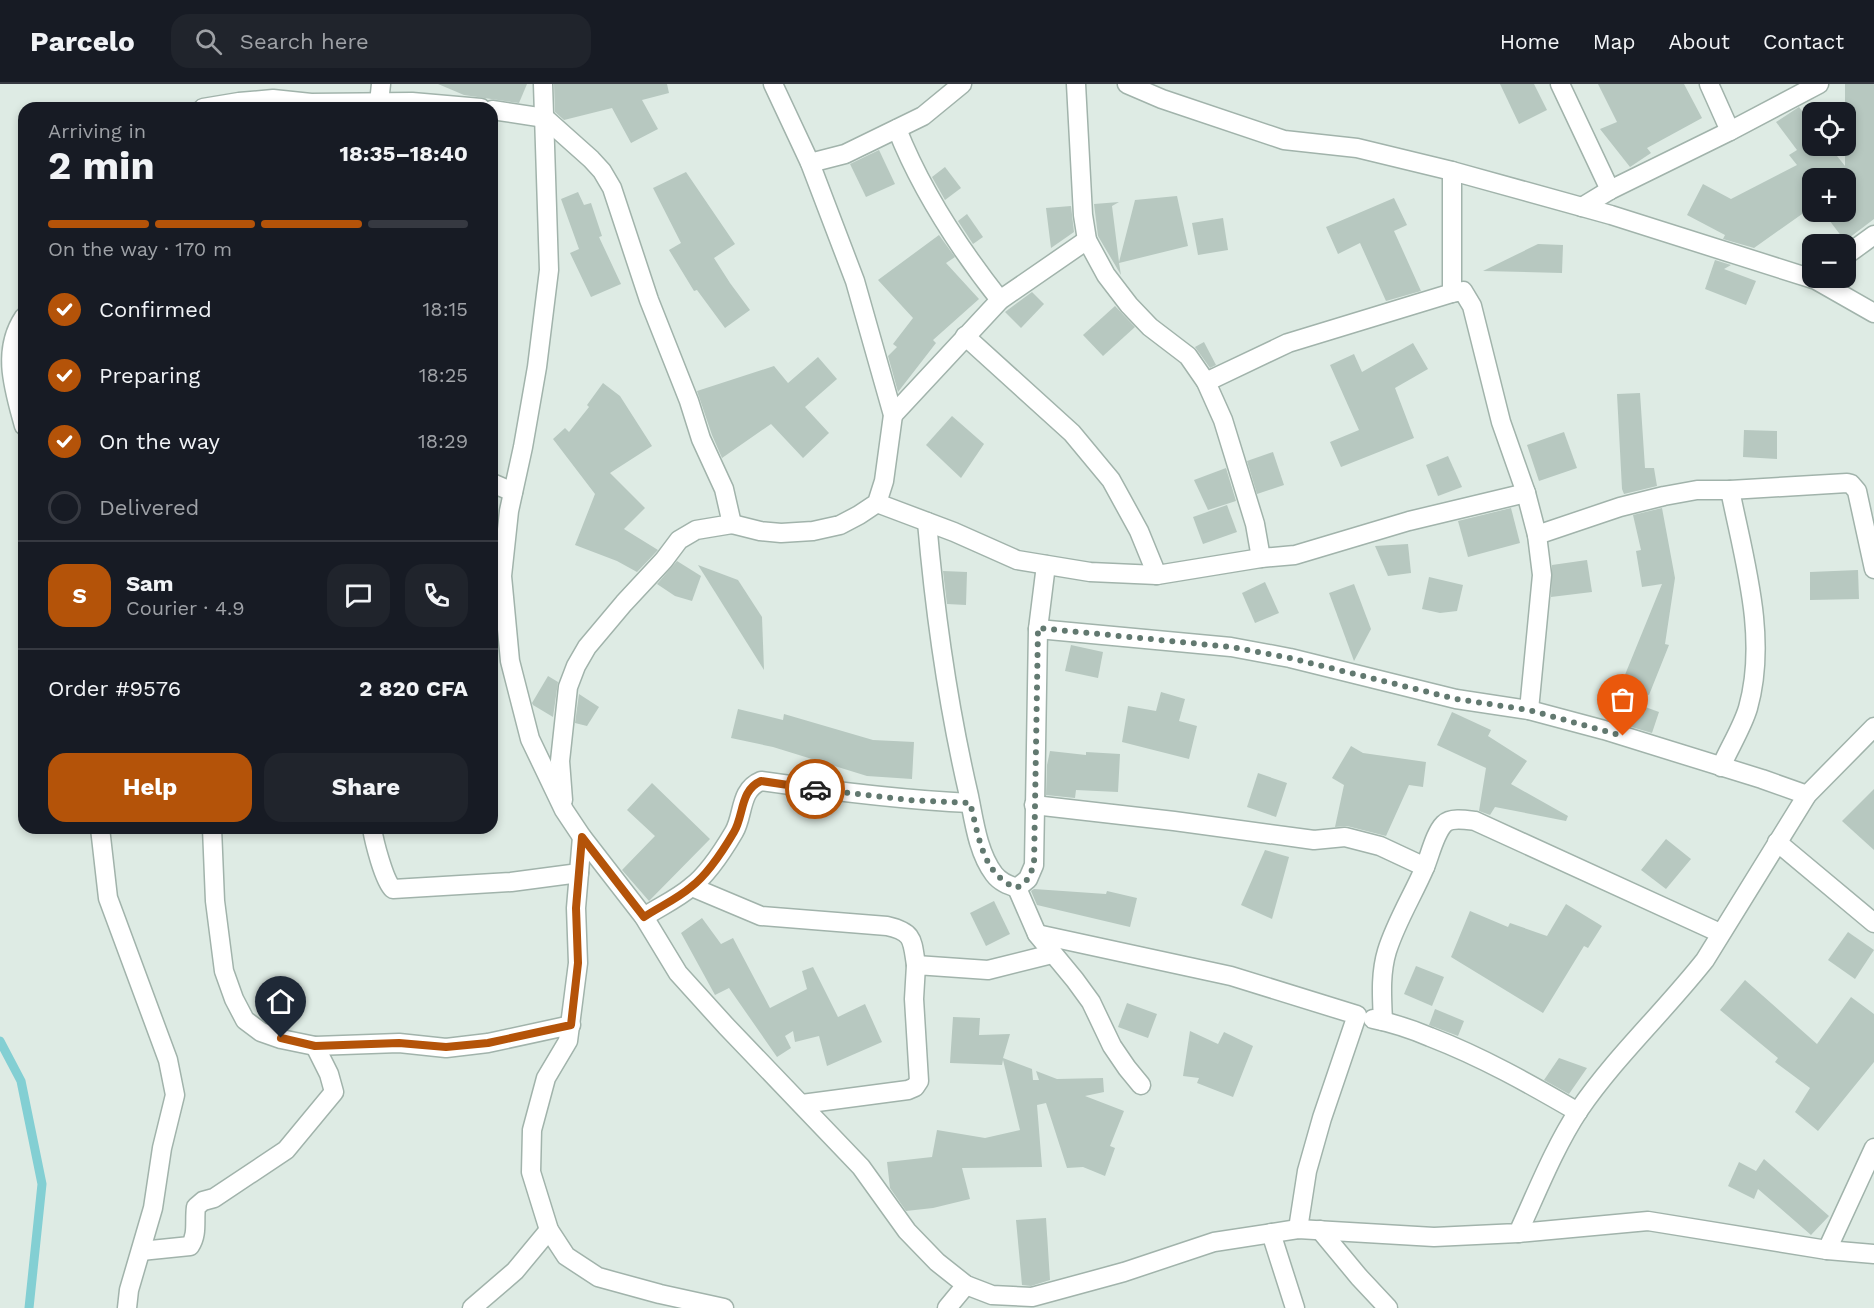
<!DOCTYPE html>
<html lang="en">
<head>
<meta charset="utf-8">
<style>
	:root { --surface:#171b24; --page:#20242c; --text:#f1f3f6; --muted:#9ea1a6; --line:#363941; --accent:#b45309 }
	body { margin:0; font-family:"Work Sans",sans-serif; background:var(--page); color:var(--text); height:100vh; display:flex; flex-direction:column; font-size:22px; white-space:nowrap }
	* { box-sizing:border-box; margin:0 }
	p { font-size:20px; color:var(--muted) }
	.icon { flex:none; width:33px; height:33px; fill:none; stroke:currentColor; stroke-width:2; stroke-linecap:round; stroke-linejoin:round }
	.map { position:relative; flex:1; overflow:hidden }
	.panel { position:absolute; left:18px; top:18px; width:480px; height:732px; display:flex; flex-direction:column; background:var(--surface); border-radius:18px; box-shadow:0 3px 9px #0003 }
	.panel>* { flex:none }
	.buttons { position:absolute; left:1802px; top:18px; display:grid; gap:12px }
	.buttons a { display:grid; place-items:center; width:54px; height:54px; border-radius:12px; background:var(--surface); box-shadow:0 3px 9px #0003; font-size:30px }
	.pin { position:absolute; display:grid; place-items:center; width:51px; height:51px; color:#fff; margin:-62px -26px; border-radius:50% 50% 50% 0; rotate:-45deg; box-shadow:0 0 6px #0007 }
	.pin .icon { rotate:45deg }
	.courier { position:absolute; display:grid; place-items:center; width:60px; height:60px; margin:-30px; border:4px solid #b45309; border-radius:50%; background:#fff; color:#222; box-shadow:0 2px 8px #0007 }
	.head em { font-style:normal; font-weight:700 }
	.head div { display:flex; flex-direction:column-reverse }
	.head { display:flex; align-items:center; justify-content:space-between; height:102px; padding:0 30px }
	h1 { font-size:39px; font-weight:700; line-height:45px }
	.bar { display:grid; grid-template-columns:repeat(4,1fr); gap:9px 6px; align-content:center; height:72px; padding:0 30px }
	.bar i { height:8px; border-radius:4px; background:var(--line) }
	.bar .on { background:var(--accent) }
	.bar p { grid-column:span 4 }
	.line { display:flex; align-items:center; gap:15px; padding:0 30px; border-top:2px solid var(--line) }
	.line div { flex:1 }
	.round { display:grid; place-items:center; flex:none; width:63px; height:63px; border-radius:18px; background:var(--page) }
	ol { padding:0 30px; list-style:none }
	li { display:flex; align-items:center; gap:18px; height:66px }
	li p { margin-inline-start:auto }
	li .icon { padding:6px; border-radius:50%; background:var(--accent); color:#fff; stroke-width:4 }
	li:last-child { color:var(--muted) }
	li i { width:33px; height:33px; border:3px solid var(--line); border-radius:50% }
	.action { display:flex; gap:12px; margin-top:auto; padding:12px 30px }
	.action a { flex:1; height:69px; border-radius:18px; background:var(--accent); color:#fff; font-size:24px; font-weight:700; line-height:69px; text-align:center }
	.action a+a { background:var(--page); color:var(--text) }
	header { display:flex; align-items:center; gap:36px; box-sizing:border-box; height:84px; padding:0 30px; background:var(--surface); border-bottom:2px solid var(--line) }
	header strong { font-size:28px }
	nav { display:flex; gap:33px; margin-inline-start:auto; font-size:21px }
	.search { width:420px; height:54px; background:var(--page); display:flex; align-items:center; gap:15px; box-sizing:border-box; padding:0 21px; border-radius:18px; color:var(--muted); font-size:22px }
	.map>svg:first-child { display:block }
</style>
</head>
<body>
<header>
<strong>Parcelo</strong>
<div class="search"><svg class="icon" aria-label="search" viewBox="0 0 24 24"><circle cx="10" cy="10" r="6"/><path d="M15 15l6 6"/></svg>Search here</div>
<nav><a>Home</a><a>Map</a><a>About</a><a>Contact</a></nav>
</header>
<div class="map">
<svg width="1874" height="1224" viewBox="0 0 1874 1224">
	<rect width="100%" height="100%" fill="#deebe4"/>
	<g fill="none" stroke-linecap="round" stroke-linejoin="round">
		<!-- stream -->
		<polyline stroke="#83cfd3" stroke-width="9" points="0,957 21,997 42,1100 29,1224"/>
	</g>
	<!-- building -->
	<g fill="#b7c8c0">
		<polygon points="438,0 527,0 519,19 464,11"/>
		<polygon points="554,0 667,0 669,9 642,16 658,45 631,59 612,24 564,36 555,28"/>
		<polygon points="1500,0 1534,0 1547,26 1519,40"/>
		<polygon points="1598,0 1684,0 1702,34 1647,64 1651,69 1630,83 1600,45 1617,38"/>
		<polygon points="1845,0 1874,0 1874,135 1845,157 1823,128 1845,128 1845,94 1812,94 1812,123 1754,164 1723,155 1725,151 1687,131 1703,100 1731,115 1797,81 1789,71 1797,66 1776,38 1799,23 1812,40 1812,62 1829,62 1845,82"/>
		<polygon points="879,66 895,100 866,113 850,80"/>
		<polygon points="945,83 961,104 945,116 932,93"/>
		<polygon points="686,88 735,160 714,174 730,199 750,226 725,244 697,206 694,207 669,166 681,159 653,104"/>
		<polygon points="578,108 584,121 591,119 602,152 599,153 621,200 591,213 570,169 579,165 561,115"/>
		<polygon points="1177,112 1188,162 1119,179 1121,191 1098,152 1094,120 1119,118 1112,122 1119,178 1135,116"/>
		<polygon points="1394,114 1407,141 1394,147 1421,207 1386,217 1360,159 1338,170 1326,143"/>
		<polygon points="1071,122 1074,148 1051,164 1046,124"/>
		<polygon points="967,130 983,153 973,160 958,137"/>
		<polygon points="1223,134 1228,166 1198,171 1192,139"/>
		<polygon points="939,151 955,173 946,179 979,215 933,256 936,259 898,308 888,272 897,263 893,260 913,234 878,196"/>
		<polygon points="1538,160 1563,161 1562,189 1483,187"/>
		<polygon points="1715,176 1731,181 1724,185 1756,197 1746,221 1705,205"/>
		<polygon points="1032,208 1044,220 1021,244 1005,228"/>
		<polygon points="1115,222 1135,243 1103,272 1083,251"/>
		<polygon points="1204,258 1216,281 1210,284 1195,263"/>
		<polygon points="1413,259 1428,285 1395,304 1414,354 1341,383 1330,358 1359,346 1330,281 1354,270 1362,288"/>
		<polygon points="818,273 837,295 805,323 829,349 803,374 771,340 722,374 712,351 697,307 774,282 788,299"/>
		<polygon points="603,299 620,312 652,362 610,389 645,424 624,445 658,466 637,488 617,477 575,461 595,410 553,355 565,344 569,348 589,323 587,321"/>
		<polygon points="1640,309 1645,384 1654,384 1657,402 1624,410 1622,405 1617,310"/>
		<polygon points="952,332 984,360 961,394 926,361"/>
		<polygon points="1744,346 1777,347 1777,375 1743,373"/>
		<polygon points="1564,348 1577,384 1539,397 1527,361"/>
		<polygon points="1273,368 1284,401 1257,410 1247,377"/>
		<polygon points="1448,372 1462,403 1438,412 1426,381"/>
		<polygon points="1226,384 1236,417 1208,426 1194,396"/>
		<polygon points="1227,421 1237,448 1203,460 1193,433"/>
		<polygon points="1511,424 1520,459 1468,473 1458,437"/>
		<polygon points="1662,424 1675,494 1665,560 1669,561 1649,611 1620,603 1662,500 1642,503 1636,467 1641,466 1633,431"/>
		<polygon points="1408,460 1411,489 1388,492 1375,462"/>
		<polygon points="1587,476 1592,508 1551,513 1552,481"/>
		<polygon points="677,477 701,492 692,517 675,512 657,500"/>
		<polygon points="698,481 738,496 762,533 764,586"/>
		<polygon points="1858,486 1859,515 1810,516 1810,488"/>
		<polygon points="943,487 967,488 966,521 947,520"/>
		<polygon points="1429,493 1463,501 1457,527 1440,529 1422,525"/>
		<polygon points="1265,498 1279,529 1255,539 1242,509"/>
		<polygon points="1354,500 1371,545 1354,577 1329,509"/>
		<polygon points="1071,561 1103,568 1098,594 1065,587"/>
		<polygon points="548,592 558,598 553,633 533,621 532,619"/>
		<polygon points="1161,608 1185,615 1179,637 1197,642 1189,675 1122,658 1128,622 1156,627"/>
		<polygon points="579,610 599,623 587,642 575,639"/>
		<polygon points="1626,616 1659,628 1652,649 1618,639"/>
		<polygon points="738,625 783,636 784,630 873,656 914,658 912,695 867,692 773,663 731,654"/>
		<polygon points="1452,628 1491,646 1488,652 1527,677 1511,700 1568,732 1566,737 1495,723 1490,731 1479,727 1486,684 1437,661"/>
		<polygon points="1351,662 1363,669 1426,678 1423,703 1409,701 1386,752 1347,742 1335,743 1344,701 1332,694"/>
		<polygon points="1050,667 1086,671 1086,668 1120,670 1118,708 1076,706 1075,714 1046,711 1047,681"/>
		<polygon points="1258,689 1287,699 1276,733 1247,723"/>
		<polygon points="652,699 710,755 649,817 622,786 655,752 627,726"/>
		<polygon points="1874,705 1874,766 1842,737"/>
		<polygon points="1666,755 1691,775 1666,805 1641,786"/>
		<polygon points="1265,766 1289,773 1272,835 1241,821"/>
		<polygon points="1034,805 1106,810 1107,807 1137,814 1130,843 1037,821 1031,807"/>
		<polygon points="994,817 1010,850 986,862 970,829"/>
		<polygon points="1566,820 1602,842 1588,864 1584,862 1543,929 1451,873 1470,827 1508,843 1510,839 1547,852"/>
		<polygon points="702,834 721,860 733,854 770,924 807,905 802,887 813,883 838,933 865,920 882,958 827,982 819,952 795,958 793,947 785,952 791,964 777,973 729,904 715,911 681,849"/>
		<polygon points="1848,848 1874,866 1855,895 1828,876"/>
		<polygon points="1416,882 1444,893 1432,922 1404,910"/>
		<polygon points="1745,896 1817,960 1851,913 1874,930 1874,978 1818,1047 1795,1028 1810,1004 1775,978 1778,974 1720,926"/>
		<polygon points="1127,919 1157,930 1148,954 1118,943"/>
		<polygon points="1435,925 1464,937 1458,952 1429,941"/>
		<polygon points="953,933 980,934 979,951 1010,950 1003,974 1032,985 1033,996 1039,996 1036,987 1057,995 1103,994 1104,1008 1085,1012 1124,1027 1110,1062 1115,1064 1105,1092 1083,1083 1067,1084 1046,1019 1037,1021 1042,1083 962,1084 970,1115 933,1124 906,1127 890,1104 887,1078 932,1073 937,1046 985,1054 1020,1046 1003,976 1002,981 950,979"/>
		<polygon points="1190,947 1218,960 1224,948 1253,962 1233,1013 1197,999 1199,994 1183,992"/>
		<polygon points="1559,974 1587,984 1569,1010 1544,996"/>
		<polygon points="1764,1075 1829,1132 1811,1151 1758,1105 1754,1115 1728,1102 1739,1078 1756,1087"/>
		<polygon points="1046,1134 1050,1196 1031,1202 1022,1201 1016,1136"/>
	</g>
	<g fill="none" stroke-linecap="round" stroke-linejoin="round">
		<defs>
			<g id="minor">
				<path d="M 543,0 L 549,186 L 537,283 L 523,363 L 509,427 L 502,492 L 510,577 L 530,655 L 564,726 L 582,753 L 644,833 L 678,889 L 726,942 L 861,1083 L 907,1147 L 937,1178 L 966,1201 L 992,1211 L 1032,1213 L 1124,1188 L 1214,1158 L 1298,1145 L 1434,1153 L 1518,1149 C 1537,1108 1554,1064 1579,1026 C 1616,972 1664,928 1705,876 L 1807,711 L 1874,643"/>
				<polyline points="1076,0 1083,131 1087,156 1106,191 1129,221 1150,243 1188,272 1206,298 1223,336 1255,440 1261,474"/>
				<polyline points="1127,0 1162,15 1284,56 1357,64 1452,87 1611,131 1816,196 1874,229"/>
				<polyline points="1560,0 1610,106"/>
				<polyline points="1709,0 1730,47"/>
				<polyline points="379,19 381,0"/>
				<polyline points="203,24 239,18 273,15 311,19 412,18 481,24"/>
				<polyline points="492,26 545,34 591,75 602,87 612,104 649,216 689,317 701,355 724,405 732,440 696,446 679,456 664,476 624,519 587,563 576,582 568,603 560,677 563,716"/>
				<path d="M 897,45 C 921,106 959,164 1000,216"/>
				<polyline points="810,79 845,70 923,32 962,0"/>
				<polyline points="1582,123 1610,106 1730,47 1819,0"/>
				<polyline points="1845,172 1874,151"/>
				<polyline points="1452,209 1463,207 1472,222 1501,338 1526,409 1537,451 1542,491 1529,626"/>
				<path d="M 24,233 C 1,267 14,305 24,342"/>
				<polyline points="965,252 1072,349 1111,396 1139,447 1157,491"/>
				<polyline points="1206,298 1288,259 1452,209 1452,87"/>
				<polyline points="893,331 1000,216 1087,156"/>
				<polyline points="492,399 513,408"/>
				<polyline points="877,419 954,448 1017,476 1090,488 1157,491 1261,474 1295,471 1409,437 1526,409"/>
				<path d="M 927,438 C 935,530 948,622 969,712 C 974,737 978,769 994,790 C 1000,798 1008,801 1017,804"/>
				<polyline points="732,440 760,447 781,449 813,447 840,441 859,431 877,419 884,397 893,331 855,197 810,79 773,0"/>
				<polyline points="1537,451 1620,423 1664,412 1697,406 1730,406 1847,399 1851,400 1857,407 1874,485"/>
				<polyline points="1046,481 1038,545 1034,781 1028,795 1017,804 1037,850 1075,896 1091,918 1112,962 1127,984 1141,1001"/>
				<polyline points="1038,545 1231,563 1290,574 1456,615 1529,626 1604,646 1762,695 1807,711"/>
				<path d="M 1721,683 C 1729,664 1742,644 1748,624 C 1768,553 1744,476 1730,406"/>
				<polyline points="1034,721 1174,737 1314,756 1345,753 1380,762 1425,783"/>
				<polyline points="100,744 108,814 168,976 175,1011 162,1064 153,1124 129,1206 127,1224"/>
				<polyline points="212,744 215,817 224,887 234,915 245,936 261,948 281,955 315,962 399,959 446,964 488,959 571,941"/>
				<path d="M 372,744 C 374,757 384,797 393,805 L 511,798 L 579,789"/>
				<polyline points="582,753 576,824 578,879 568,957 546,994 532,1046 531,1088 549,1146 566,1172 598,1193 660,1210 724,1224"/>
				<polyline points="1777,758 1874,839"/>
				<path d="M 692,803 L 761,832 L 887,842 C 914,848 912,856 916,881"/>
				<path d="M 644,833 C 659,823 677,815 691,803 C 707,791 724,765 734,748 C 744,731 739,706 761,697 C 831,707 900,716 970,719"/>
				<polyline points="1037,850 1231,892 1357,931 1322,1034 1307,1087 1298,1145"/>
				<path d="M 1373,935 C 1393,939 1411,945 1430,953 C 1482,973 1530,1000 1578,1028"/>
				<path d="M 1383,937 C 1382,914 1380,890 1387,867 C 1396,838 1413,811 1425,783 C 1430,771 1435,749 1444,740 C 1451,733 1467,736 1475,737 L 1720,849"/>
				<polyline points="802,1020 908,1006 915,1003 919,997 914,915 916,881 988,886 1052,870"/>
				<polyline points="1320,1146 1359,1193 1388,1224"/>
				<polyline points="1271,1149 1295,1224"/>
				<polyline points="1518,1149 1648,1137 1827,1166 1874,1170"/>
				<polyline points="1827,1166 1874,1064"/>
				<path d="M 141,1167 L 190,1162 C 198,1150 194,1137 196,1123 L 203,1117 L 214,1114 L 286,1066 L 334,1008 L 329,990 L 315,962"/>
				<polyline points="472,1224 515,1187 549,1146"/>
				<polyline points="947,1224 966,1201"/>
			</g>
		</defs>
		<!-- minor casing -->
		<use href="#minor" stroke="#a1b3ab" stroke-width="21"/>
		<!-- minor -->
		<use href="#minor" stroke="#fff" stroke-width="18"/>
	</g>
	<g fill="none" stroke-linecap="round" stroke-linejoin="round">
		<!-- done -->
		<path stroke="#627970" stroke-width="6" stroke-dasharray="0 10.8" d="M 815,705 L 909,716 L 970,719 C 979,752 982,791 1017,804 L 1028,795 L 1034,781 L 1038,544 L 1231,563 L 1290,574 L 1456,615 L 1529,626 L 1623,652"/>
		<!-- route -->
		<path stroke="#b45309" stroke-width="8" d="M 281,954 L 315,962 L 399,959 L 446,963 L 488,959 L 571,941 L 578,879 L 576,824 L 582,753 L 644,833 C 659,823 677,815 691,803 C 707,791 724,765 734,748 C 744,731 740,706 761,697 L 815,705"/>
	</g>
</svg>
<div class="buttons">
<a><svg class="icon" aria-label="locate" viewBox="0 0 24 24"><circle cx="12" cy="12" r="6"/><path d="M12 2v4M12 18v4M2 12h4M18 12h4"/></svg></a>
<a>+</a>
<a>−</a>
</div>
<div class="pin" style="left:1623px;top:652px;background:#ea580c"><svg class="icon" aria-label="bag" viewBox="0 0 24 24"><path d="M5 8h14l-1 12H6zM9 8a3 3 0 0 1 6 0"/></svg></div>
<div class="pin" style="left:281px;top:954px;background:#1f2937"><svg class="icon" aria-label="home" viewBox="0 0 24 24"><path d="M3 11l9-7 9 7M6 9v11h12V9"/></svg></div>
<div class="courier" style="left:815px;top:705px"><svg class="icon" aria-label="car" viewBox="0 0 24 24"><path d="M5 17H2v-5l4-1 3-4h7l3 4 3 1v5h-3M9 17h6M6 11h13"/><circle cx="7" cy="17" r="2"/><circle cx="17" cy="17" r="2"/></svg></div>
<section class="panel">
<div class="head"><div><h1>2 min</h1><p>Arriving in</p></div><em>18:35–18:40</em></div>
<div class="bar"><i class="on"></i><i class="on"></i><i class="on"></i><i></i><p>On the way · 170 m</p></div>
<ol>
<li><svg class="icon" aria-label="check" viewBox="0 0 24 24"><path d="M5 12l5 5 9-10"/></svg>Confirmed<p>18:15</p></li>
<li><svg class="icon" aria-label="check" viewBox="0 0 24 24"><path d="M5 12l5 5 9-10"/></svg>Preparing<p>18:25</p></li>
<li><svg class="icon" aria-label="check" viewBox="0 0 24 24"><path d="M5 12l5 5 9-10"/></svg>On the way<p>18:29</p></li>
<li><i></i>Delivered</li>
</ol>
<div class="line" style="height:108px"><b class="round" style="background:var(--accent);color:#fff">S</b><div><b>Sam</b><p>Courier · 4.9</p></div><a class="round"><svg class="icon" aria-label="chat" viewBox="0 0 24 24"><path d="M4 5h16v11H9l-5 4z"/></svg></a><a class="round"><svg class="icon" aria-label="phone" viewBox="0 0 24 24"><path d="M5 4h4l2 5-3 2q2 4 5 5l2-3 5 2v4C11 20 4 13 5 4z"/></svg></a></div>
<div class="line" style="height:78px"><div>Order #9576</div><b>2 820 CFA</b></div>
<div class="action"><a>Help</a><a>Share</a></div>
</section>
</div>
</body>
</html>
